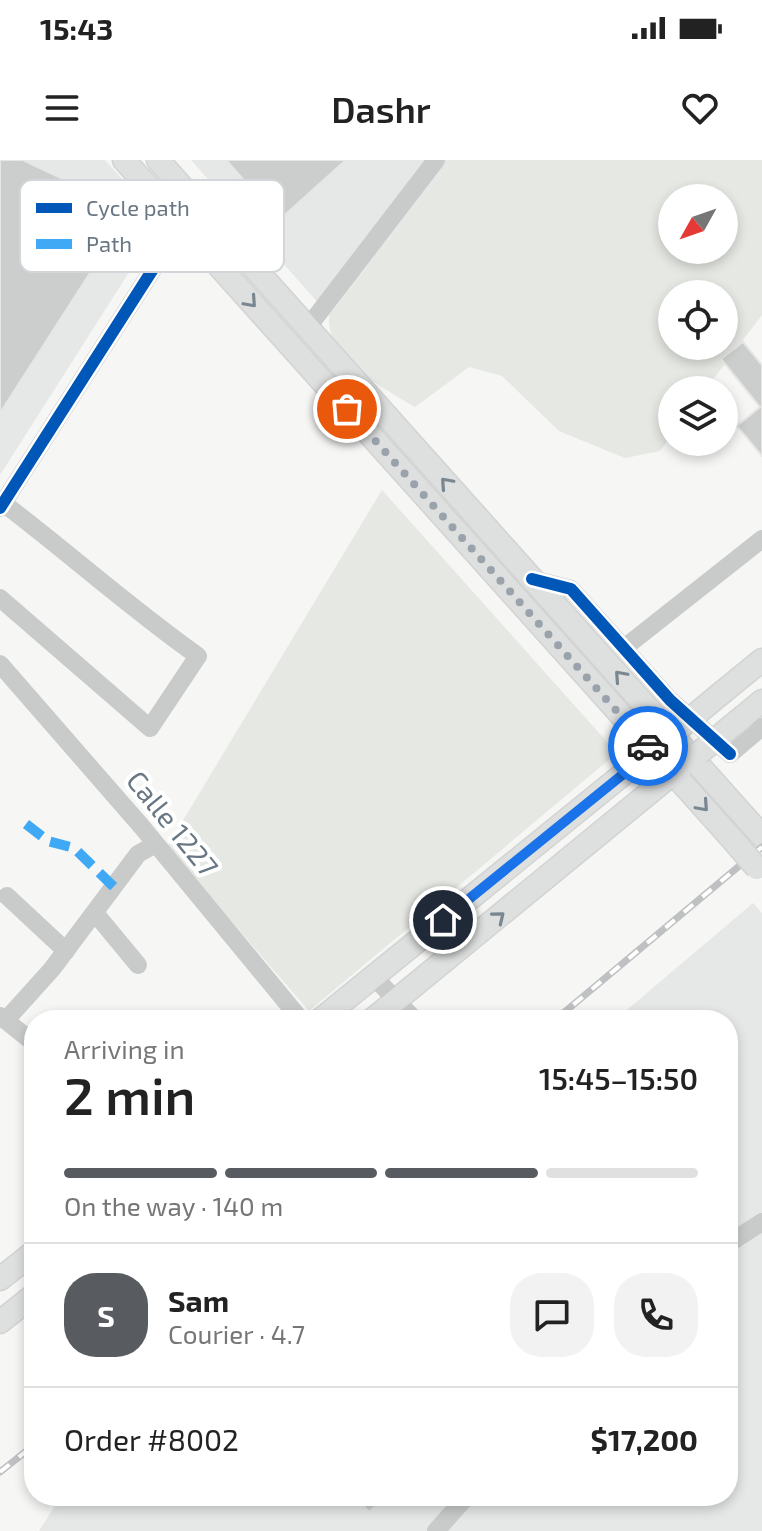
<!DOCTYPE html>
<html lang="en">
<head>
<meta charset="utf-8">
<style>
	:root { --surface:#fff; --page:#f2f2f2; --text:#222; --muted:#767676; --line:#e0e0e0; --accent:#585c60 }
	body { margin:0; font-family:"Exo 2",sans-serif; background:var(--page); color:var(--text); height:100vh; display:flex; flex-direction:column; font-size:30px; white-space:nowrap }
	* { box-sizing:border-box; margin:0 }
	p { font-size:26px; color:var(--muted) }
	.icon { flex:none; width:44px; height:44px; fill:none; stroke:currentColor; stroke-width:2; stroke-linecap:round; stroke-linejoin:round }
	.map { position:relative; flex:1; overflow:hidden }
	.details { position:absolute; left:24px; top:850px; width:714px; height:496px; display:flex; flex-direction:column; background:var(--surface); border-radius:32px; box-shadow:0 4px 12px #0003 }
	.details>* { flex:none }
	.needle { width:52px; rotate:230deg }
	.controls { position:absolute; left:658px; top:24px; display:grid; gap:16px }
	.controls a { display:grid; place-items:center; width:80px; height:80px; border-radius:50%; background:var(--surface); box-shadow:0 4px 12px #0003; font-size:40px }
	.pin { position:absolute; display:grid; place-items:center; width:68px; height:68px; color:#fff; margin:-34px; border:4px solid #fff; border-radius:50%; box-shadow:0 2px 8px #0007 }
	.courier { position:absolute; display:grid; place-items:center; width:80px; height:80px; margin:-40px; border:6px solid #1a73e8; border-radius:50%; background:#fff; color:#222; box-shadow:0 2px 10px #0007 }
	.overview em { font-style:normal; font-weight:600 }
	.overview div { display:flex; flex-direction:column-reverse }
	.overview { display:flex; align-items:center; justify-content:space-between; height:136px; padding:0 40px }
	h1 { font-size:52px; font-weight:600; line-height:60px }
	.bar { display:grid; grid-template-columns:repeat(4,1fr); gap:12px 8px; align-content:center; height:96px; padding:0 40px }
	.bar i { height:10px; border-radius:6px; background:var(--line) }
	.bar .on { background:var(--accent) }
	.bar p { grid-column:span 4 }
	.line { display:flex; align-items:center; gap:20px; padding:0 40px; border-top:2px solid var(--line) }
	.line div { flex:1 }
	.round { display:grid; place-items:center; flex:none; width:84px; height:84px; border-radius:32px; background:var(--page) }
	.status { display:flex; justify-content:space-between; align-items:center; height:56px; padding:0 40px; background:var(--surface); direction:ltr }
	.status svg { height:22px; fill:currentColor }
	header { display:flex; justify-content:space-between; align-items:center; height:104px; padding:0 40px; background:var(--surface); font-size:36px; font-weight:600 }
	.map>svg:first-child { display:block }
</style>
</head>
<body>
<div class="status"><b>15:43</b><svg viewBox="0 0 49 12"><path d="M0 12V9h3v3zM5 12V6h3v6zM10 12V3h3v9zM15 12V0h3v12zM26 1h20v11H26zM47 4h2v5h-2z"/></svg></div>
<header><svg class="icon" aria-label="menu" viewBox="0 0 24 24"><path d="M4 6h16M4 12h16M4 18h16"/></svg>Dashr<svg class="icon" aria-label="heart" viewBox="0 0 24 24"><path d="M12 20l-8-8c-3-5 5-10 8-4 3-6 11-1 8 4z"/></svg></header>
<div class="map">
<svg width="762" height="1371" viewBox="0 0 762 1371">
	<rect width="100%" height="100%" fill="#f6f6f5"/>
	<!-- built -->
	<g fill="#e6e8e8">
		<polygon points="0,0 105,0 161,62 0,315"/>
		<polygon points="191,0 453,0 329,155"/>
		<polygon points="753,743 762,753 762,1371 39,1371 61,1336 728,1336 728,860 615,860"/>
	</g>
	<!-- green -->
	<g fill="#e5e8e3" fill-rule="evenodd">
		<path d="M 453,0 L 762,0 L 762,155 L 705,230 L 672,230 L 672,274 L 660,291 L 625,298 L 559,271 L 502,216 L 469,207 L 415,247 C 383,227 326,200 329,155 ZM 672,38 L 724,38 L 724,90 L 672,90 ZM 672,134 L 724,134 L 724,186 L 672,186 Z"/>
		<polygon points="382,330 617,593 309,851 167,687"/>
	</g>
	<!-- building -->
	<g fill="#cccece" stroke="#e6e6e5" stroke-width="2">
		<polygon points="0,0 23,0 61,18 86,36 94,36 119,68 0,253"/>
		<polygon points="226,0 346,0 277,62 263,47 254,55 238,36 249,26"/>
		<polygon points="743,182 762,205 762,296 737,266 760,247 721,199"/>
		<polygon points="355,1336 386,1336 369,1352"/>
	</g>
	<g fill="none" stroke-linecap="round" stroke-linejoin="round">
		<defs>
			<g id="major">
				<polyline points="124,0 732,679"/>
				<polyline points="158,0 762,676"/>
				<polyline points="724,531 762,500"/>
				<polyline points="744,556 762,541"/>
				<polyline points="320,860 664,581"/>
				<polyline points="372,860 682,606"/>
				<polyline points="0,1119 34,1092"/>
				<polyline points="0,1162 34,1135"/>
			</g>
		</defs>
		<!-- major casing -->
		<use href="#major" stroke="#d2d3d3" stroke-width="25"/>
		<!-- minor -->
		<g stroke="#c9caca" stroke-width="18">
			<polyline points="308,167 436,0"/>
			<polyline points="0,348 196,42"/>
			<polyline points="532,419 571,429 670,540 730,594 762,567"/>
			<path d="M 0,438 L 150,568 L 198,496 C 130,448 69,393 3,343"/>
			<polyline points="624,488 762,379"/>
			<polyline points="0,504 142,667 301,860"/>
			<polyline points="7,736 66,791"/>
			<polyline points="95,753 138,805"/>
			<polyline points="374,817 415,860"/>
			<polyline points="0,856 34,883"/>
			<polyline points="6,860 52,809 138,694 154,685"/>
			<polyline points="728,1084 762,1062"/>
			<polyline points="436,1371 467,1336"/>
		</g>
		<!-- major -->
		<use href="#major" stroke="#dedfdf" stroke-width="22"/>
		<defs>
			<g id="rail">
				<polyline points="555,860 762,687"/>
				<polyline points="0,1312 34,1285"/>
			</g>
		</defs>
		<!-- rail casing -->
		<use href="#rail" stroke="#bfc0c2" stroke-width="7"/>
		<!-- rail -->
		<use href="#rail" stroke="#fff" stroke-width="4" stroke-dasharray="12" stroke-linecap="butt"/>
		<defs>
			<g id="major-bridge">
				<polyline points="678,569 724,531"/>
				<polyline points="699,593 744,556"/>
				<polyline points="732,679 757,708"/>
			</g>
		</defs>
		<!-- major-bridge casing -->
		<use href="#major-bridge" stroke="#d2d3d3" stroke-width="25" stroke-linecap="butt"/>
		<!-- major-bridge -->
		<use href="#major-bridge" stroke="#dedfdf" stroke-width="22"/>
		<!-- quiet -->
		<polyline stroke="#3fa9f5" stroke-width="10" stroke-dasharray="20 10" stroke-linecap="butt" points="26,664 48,681 74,688 114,727"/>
		<defs>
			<g id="cycleway">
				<polyline points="0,348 196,42"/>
				<polyline points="532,419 571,429 670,540 730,594"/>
			</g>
		</defs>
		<!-- cycleway casing -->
		<use href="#cycleway" stroke="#fff" stroke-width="17"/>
		<!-- cycleway -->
		<use href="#cycleway" stroke="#0057b8" stroke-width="12"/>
	</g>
	<!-- one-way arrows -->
	<defs><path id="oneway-chevron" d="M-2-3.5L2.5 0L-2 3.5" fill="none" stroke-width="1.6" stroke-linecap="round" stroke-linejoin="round" transform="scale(2)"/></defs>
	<g stroke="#7a8791">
		<use href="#oneway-chevron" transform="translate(251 142) rotate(48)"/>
		<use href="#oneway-chevron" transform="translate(446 323) rotate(-132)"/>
		<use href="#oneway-chevron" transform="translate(620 516) rotate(-132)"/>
		<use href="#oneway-chevron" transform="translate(703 646) rotate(48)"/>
		<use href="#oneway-chevron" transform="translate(499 757) rotate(-39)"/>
	</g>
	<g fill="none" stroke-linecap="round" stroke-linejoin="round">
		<!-- done -->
		<polyline stroke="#9aa3ab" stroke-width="8" stroke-dasharray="0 14.4" points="347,249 648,586"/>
		<!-- route -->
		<polyline stroke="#1a73e8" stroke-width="10" points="443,760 653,590 648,586"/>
	</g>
	<g text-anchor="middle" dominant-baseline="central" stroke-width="8" stroke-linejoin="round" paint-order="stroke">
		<!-- street labels -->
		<g font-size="28" fill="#687783" stroke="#fff">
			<text transform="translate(173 663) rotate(51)">Calle 1227</text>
		</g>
	</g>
	<!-- legend -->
	<rect x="20" y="20" width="264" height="92" rx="12" fill="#fff" stroke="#d2d6da" stroke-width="2"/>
	<rect x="36" y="43" width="36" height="10" fill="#0057b8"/>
	<rect x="36" y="79" width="36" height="10" fill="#3fa9f5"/>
	<g font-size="22" fill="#687783">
		<text x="86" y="56">Cycle path</text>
		<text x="86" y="92">Path</text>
	</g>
</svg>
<div class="controls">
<a><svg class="needle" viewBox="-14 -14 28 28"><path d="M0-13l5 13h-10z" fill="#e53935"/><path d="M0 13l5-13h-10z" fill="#767676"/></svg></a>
<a><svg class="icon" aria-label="locate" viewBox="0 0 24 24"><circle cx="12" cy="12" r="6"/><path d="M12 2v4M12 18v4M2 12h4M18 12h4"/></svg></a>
<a><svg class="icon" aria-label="layers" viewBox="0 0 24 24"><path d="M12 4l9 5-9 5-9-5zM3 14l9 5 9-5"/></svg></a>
</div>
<div class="pin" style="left:347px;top:249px;background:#ea580c"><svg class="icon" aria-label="bag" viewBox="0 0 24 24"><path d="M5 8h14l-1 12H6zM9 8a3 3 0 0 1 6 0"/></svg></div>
<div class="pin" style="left:443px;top:760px;background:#1f2937"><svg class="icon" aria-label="home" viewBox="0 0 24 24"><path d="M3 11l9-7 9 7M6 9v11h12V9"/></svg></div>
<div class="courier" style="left:648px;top:586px"><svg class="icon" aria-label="car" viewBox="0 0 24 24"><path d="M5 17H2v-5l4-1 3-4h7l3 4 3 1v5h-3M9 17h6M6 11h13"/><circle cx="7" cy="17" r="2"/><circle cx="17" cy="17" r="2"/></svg></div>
<section class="details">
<div class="overview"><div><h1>2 min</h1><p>Arriving in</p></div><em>15:45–15:50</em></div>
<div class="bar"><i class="on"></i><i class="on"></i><i class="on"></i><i></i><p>On the way · 140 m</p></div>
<div class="line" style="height:144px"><b class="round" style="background:var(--accent);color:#fff">S</b><div><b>Sam</b><p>Courier · 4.7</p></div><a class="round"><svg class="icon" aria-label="chat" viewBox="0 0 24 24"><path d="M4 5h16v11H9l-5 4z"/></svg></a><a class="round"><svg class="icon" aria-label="phone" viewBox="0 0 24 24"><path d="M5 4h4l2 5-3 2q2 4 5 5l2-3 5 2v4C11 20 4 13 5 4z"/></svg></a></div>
<div class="line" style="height:104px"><div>Order #8002</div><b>$17,200</b></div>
</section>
</div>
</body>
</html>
